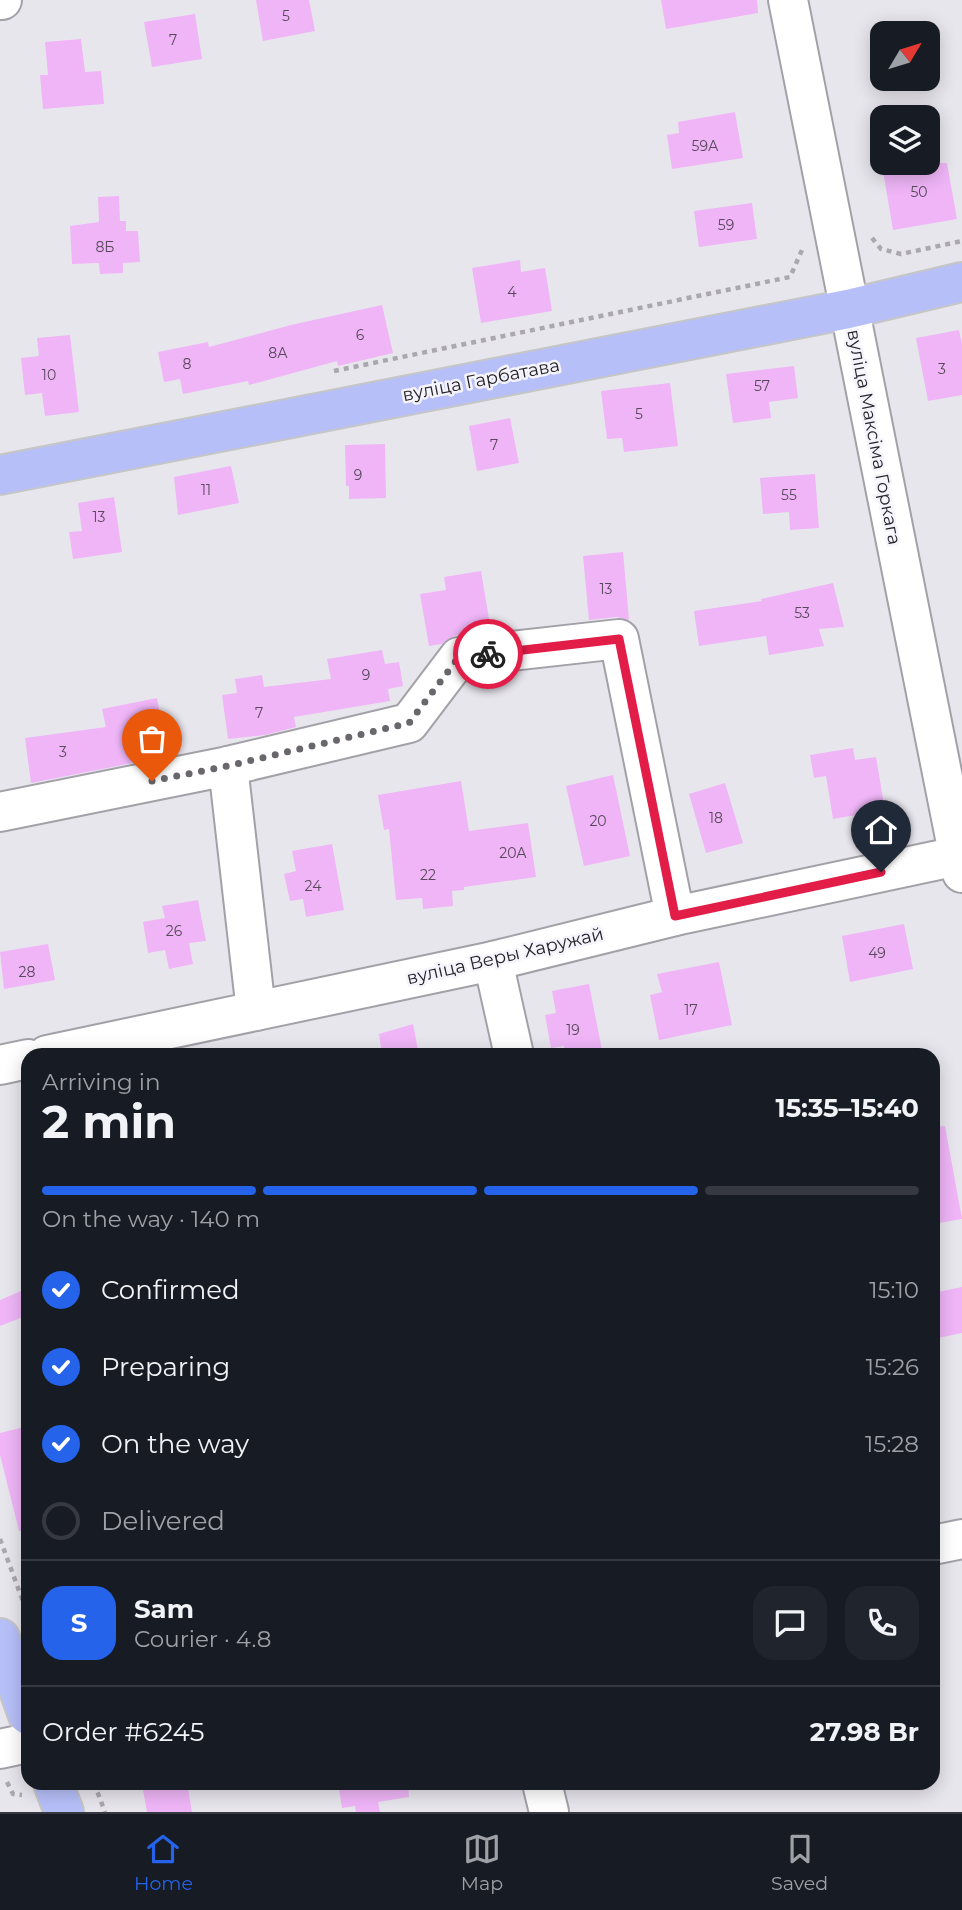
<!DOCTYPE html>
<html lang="en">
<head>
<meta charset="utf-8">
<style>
	:root { --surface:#171b24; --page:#20242c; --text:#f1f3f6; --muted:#9ea1a6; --line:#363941; --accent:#2563eb }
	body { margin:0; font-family:Montserrat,sans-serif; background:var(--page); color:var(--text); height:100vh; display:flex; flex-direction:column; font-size:26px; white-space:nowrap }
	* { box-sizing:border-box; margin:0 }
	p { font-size:23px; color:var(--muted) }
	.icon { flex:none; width:38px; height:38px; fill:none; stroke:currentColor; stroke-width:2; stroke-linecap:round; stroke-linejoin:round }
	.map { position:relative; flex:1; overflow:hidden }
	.side { position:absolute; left:21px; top:1048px; width:919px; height:742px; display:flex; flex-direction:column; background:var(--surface); border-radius:21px; box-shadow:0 4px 18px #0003 }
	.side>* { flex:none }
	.needle { width:46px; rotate:52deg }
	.fabs { position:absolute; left:870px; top:21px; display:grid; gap:14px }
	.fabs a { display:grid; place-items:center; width:70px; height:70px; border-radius:14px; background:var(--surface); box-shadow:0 4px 18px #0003; font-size:35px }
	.pin { position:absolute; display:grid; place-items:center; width:60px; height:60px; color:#fff; margin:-72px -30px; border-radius:50% 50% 50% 0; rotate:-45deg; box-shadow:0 0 7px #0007 }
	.pin .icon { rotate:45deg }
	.courier { position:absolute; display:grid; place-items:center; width:70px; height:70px; margin:-35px; border:5px solid #e11d48; border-radius:50%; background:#fff; color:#222; box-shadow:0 2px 9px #0007 }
	.head em { font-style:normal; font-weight:700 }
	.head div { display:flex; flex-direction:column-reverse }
	.head { display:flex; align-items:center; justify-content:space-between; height:119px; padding:0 21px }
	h1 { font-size:46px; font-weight:700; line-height:52px }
	.bar { display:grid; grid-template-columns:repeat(4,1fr); gap:10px 7px; align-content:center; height:84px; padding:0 21px }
	.bar i { height:9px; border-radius:5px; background:var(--line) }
	.bar .active { background:var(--accent) }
	.bar p { grid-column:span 4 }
	.line { display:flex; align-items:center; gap:18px; padding:0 21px; border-top:2px solid var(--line) }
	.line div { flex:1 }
	.round { display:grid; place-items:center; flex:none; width:74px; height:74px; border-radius:21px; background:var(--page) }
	ol { padding:0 21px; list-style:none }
	li { display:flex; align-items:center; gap:21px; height:77px }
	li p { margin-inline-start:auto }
	li .icon { padding:7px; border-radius:50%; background:var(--accent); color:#fff; stroke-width:4 }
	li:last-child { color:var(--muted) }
	li i { width:38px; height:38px; border:4px solid var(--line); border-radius:50% }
	.tabs { display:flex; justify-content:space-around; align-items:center; height:98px; border-top:2px solid var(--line); background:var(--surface); font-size:19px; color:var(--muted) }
	.tabs a { display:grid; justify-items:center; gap:4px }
	.tabs .active { color:var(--accent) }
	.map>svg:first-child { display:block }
</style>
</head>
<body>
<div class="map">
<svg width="962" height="1812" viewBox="0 0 962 1812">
	<rect width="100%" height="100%" fill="#e8e6ed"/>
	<!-- building -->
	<g fill="#efb5f7">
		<polygon points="256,0 309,0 315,31 263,41"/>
		<polygon points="661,0 757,0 758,13 666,29"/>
		<polygon points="195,14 202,59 152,67 144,22"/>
		<polygon points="81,39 85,72 101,71 104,104 43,109 40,75 48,75 45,42"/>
		<polygon points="735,112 743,158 672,169 667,135 679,133 678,122"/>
		<polygon points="895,163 947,163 957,219 893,230 882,165"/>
		<polygon points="119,196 120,221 126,221 126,231 138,231 140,262 123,263 123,273 100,274 99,263 72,264 70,226 99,222 98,197"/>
		<polygon points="752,203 757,239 699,247 694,211"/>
		<polygon points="520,260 521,272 545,268 552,311 481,323 472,268"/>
		<polygon points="382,305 393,353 338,366 337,361 249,385 248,381 183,394 180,379 164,382 158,352 208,342 209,347 291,325"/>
		<polygon points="959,330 962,344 962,395 928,401 916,338"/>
		<polygon points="70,335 79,412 45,416 42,393 25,395 21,358 39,356 37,338"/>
		<polygon points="794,366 798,398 769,402 771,418 733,423 726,374"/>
		<polygon points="670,383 678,446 624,452 622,438 607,439 601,391"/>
		<polygon points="510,418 519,463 477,471 469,426"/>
		<polygon points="385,444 386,498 349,499 349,486 346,486 345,445"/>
		<polygon points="231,466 239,503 178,515 174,477"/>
		<polygon points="815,474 819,528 790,530 789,512 763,514 760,478"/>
		<polygon points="114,497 122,552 73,559 69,532 82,531 78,503"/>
		<polygon points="623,552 629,620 617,617 589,620 583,556"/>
		<polygon points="481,571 491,631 456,635 441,644 429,646 420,594 446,590 444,577"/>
		<polygon points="833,583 844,627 819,629 824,646 769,655 766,636 699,646 694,611 762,601 761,599"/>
		<polygon points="382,650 385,664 399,662 403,686 388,689 390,701 294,717 296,727 265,735 228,739 222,695 237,693 235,679 262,675 264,687 331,679 327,659"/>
		<polygon points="157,698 168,756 31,783 25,738 106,727 102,709"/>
		<polygon points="853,748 855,760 876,757 885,810 833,819 826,776 814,778 810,755"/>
		<polygon points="613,775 630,856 584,866 566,786"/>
		<polygon points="461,781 469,831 528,823 536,877 464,887 464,890 452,891 453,906 423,909 422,898 396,900 389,829 384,830 378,795"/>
		<polygon points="725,783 743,843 706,853 689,794"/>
		<polygon points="332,844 344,910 306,917 303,899 290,901 284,874 296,871 292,851"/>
		<polygon points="198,900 206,941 189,943 193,964 169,969 165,950 148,953 143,922 165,918 162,906"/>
		<polygon points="904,924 913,969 850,982 842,936"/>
		<polygon points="48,944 55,980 4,989 0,952"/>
		<polygon points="719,962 732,1025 659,1040 650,995 662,992 657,974"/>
		<polygon points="589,984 603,1055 565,1055 564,1046 551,1048 545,1015 556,1013 552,991"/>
		<polygon points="413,1024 419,1055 382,1055 379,1034"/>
		<polygon points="945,1126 962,1219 933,1224 933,1127"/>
		<polygon points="962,1287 962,1333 933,1339 933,1293"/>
		<polygon points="21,1291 28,1308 28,1315 0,1326 0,1300"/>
		<polygon points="28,1426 28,1530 19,1531 0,1455 0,1433"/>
		<polygon points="187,1783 192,1812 147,1812 143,1790"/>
		<polygon points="338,1783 408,1783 409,1797 378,1802 380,1812 356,1812 355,1806 342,1808"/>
	</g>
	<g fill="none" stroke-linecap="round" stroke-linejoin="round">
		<defs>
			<g id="minor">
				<polyline points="0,0 2,0"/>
				<polyline points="788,0 962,873"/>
				<polyline points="228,766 256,1011"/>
				<polyline points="0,812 228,766 409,723 459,657 619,639 675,916"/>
				<polyline points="493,961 514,1055"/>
				<polyline points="47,1055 493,961 675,916 962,855"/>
				<polyline points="0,1065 28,1059"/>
				<polyline points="933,1545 962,1539"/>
				<polyline points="0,1749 28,1743"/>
				<polyline points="542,1783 549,1812"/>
			</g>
			<g id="major">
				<polyline points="0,475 848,309 962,282"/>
				<polyline points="0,1638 28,1715"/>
				<polyline points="53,1783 64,1812"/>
			</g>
		</defs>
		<!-- minor casing -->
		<use href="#minor" stroke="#a3a1a8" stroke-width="42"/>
		<!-- major casing -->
		<use href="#major" stroke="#c6c6c7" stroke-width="42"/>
		<!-- path -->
		<g stroke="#aaa8ae" stroke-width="4.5" stroke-dasharray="5 5" stroke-linecap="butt">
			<polyline points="872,238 881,249 901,254 962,241"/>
			<polyline points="334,371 790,277 802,250"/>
			<polyline points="0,1539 28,1615"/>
			<polyline points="7,1782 13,1794 22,1795"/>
			<polyline points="94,1783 105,1812"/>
		</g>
		<!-- minor -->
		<use href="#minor" stroke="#fff" stroke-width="38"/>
		<!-- major -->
		<use href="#major" stroke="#b6bff8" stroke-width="38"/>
	</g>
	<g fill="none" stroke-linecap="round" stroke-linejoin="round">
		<!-- done -->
		<polyline stroke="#69676c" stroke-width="7" stroke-dasharray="0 12.6" points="152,781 228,766 409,723 459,657 488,654"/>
		<!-- route -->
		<polyline stroke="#e11d48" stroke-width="9" points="488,654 619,639 675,916 881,872"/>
	</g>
	<g text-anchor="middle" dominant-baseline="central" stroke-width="5" stroke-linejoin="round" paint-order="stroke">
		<!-- number labels -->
		<g font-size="14" fill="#57485a">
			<text x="286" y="16">5</text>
			<text x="173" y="40">7</text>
			<text x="705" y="146">59А</text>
			<text x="919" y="192">50</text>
			<text x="726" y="225">59</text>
			<text x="105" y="247">8Б</text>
			<text x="512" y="292">4</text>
			<text x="360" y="335">6</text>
			<text x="278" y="353">8А</text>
			<text x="187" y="364">8</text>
			<text x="942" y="369">3</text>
			<text x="49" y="375">10</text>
			<text x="762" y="386">57</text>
			<text x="639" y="414">5</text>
			<text x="494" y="445">7</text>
			<text x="358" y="475">9</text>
			<text x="206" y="490">11</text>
			<text x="789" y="495">55</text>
			<text x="99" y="517">13</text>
			<text x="606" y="589">13</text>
			<text x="802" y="613">53</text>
			<text x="366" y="675">9</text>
			<text x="259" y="713">7</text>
			<text x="63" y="752">3</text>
			<text x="716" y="818">18</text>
			<text x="598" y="821">20</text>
			<text x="513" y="853">20А</text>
			<text x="428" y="875">22</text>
			<text x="313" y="886">24</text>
			<text x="174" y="931">26</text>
			<text x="877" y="953">49</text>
			<text x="27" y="972">28</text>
			<text x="691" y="1010">17</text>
			<text x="573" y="1030">19</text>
		</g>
		<!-- street labels -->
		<g font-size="18" fill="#242326" stroke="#f5f3fb">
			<text transform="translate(481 380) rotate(-11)">вуліца Гарбатава</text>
			<text transform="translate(874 437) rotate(79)">вуліца Максіма Горкага</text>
			<text transform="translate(505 956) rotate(-13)">вуліца Веры Харужай</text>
		</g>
	</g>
</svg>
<div class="fabs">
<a><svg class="needle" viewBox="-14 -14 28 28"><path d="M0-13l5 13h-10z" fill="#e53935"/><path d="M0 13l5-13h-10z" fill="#9ea1a6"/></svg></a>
<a><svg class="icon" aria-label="layers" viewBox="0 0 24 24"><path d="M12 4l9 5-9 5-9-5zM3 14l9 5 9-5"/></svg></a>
</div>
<div class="pin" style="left:152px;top:781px;background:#ea580c"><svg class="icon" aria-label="bag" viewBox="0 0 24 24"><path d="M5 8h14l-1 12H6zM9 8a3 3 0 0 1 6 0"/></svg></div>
<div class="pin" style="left:881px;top:872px;background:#1f2937"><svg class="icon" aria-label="home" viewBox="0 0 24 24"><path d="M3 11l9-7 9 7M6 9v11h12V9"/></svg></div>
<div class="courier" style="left:488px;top:654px"><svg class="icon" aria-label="bike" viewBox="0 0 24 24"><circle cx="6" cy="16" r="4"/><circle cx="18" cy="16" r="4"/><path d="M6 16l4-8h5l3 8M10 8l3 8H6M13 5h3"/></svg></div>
<section class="side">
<div class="head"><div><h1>2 min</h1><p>Arriving in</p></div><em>15:35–15:40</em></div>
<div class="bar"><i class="active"></i><i class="active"></i><i class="active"></i><i></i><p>On the way · 140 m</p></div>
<ol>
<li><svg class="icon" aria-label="check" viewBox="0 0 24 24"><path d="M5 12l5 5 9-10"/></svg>Confirmed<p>15:10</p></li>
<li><svg class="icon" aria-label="check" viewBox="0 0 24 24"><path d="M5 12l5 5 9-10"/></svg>Preparing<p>15:26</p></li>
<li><svg class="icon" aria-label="check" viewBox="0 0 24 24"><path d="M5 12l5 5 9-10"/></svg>On the way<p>15:28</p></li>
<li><i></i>Delivered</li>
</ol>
<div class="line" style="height:126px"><b class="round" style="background:var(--accent);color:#fff">S</b><div><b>Sam</b><p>Courier · 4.8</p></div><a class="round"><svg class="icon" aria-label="chat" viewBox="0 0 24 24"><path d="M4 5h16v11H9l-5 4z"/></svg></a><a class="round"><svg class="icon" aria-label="phone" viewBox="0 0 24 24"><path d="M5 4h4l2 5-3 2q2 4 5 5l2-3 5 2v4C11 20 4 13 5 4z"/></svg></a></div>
<div class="line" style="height:91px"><div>Order #6245</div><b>27.98 Br</b></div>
</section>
</div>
<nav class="tabs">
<a class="active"><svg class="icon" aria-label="home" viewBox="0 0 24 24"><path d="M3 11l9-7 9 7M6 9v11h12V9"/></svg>Home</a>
<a><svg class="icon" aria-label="map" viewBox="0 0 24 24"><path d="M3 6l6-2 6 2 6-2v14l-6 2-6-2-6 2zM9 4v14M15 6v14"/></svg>Map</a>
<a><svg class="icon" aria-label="saved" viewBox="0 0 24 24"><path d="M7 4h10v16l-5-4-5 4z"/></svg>Saved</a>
</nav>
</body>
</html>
